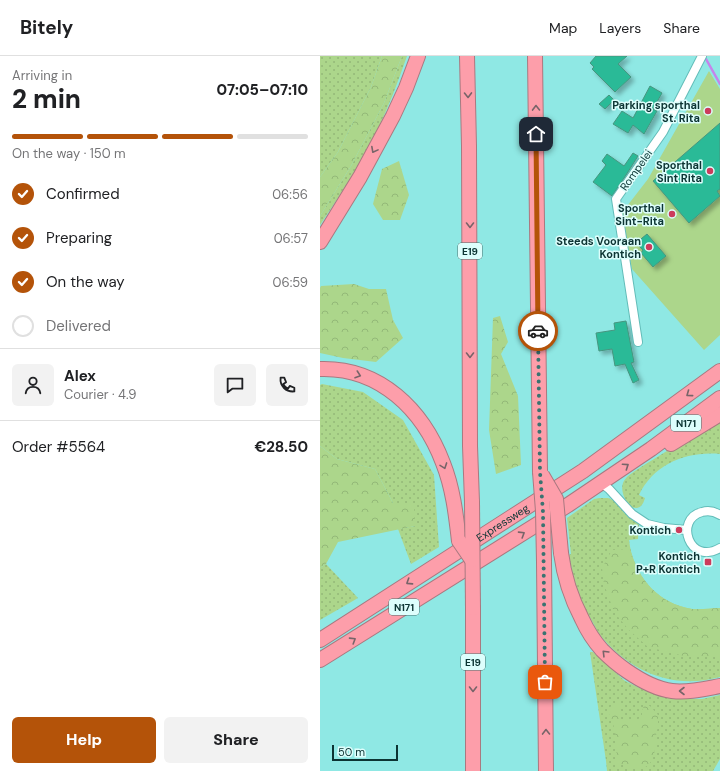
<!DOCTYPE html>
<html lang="en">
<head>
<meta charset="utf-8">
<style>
	:root { --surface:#fff; --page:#f2f2f2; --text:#202124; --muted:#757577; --line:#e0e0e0; --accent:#b45309 }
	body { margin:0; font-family:"DM Sans",sans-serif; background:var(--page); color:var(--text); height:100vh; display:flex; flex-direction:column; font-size:15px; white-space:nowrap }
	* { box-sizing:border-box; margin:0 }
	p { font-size:13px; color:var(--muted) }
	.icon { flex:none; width:22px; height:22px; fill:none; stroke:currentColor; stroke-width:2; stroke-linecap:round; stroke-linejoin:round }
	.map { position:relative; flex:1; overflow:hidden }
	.drawer { display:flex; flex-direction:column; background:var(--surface); width:320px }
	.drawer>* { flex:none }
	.scale { position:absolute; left:12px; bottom:10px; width:66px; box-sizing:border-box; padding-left:4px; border:2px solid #0c3433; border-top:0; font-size:11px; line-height:14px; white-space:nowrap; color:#0c3433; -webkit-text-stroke:3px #ddfefc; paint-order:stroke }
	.pin { position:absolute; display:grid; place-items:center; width:34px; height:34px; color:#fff; margin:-17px; border-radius:8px; box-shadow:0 2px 6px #0006 }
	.courier { position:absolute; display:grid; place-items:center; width:40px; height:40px; margin:-20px; border:3px solid #b45309; border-radius:50%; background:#fff; color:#222; box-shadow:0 1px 5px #0007 }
	.headline em { font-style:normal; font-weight:800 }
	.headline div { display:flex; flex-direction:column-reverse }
	.headline { display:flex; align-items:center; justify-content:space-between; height:68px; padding:0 12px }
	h1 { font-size:26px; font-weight:800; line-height:30px }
	.bar { display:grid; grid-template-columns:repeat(4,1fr); gap:6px 4px; align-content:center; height:48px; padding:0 12px }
	.bar i { height:5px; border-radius:3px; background:var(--line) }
	.bar .current { background:var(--accent) }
	.bar p { grid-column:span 4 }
	.line { display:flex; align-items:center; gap:10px; padding:0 12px; border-top:1px solid var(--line) }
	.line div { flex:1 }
	.round { display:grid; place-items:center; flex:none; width:42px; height:42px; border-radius:6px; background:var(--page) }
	ol { padding:0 12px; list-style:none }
	li { display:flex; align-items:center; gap:12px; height:44px }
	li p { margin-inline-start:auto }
	li .icon { padding:4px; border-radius:50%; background:var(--accent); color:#fff; stroke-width:4 }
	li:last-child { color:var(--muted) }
	li i { width:22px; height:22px; border:2px solid var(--line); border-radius:50% }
	.action { display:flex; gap:8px; margin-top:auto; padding:8px 12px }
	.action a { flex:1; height:46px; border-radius:6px; background:var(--accent); color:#fff; font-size:16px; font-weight:800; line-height:46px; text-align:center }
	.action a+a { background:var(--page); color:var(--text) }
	header { display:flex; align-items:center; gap:24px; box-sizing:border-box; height:56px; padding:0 20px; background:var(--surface); border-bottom:1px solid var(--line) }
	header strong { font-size:19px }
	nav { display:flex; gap:22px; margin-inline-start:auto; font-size:14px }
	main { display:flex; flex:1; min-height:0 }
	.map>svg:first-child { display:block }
</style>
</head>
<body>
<header>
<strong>Bitely</strong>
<nav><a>Map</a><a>Layers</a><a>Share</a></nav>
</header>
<main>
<section class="drawer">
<div class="headline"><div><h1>2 min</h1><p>Arriving in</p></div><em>07:05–07:10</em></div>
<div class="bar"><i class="current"></i><i class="current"></i><i class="current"></i><i></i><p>On the way · 150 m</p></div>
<ol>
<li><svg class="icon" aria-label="check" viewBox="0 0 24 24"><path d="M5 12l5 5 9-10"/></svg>Confirmed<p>06:56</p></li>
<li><svg class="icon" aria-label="check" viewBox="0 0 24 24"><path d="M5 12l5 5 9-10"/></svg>Preparing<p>06:57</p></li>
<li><svg class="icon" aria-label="check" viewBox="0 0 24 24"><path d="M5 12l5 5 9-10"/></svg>On the way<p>06:59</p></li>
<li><i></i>Delivered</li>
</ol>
<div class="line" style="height:72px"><a class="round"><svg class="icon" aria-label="person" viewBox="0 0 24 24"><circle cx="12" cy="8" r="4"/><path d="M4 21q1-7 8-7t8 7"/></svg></a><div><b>Alex</b><p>Courier · 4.9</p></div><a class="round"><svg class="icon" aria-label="chat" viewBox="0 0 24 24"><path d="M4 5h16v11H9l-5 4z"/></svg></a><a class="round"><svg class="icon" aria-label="phone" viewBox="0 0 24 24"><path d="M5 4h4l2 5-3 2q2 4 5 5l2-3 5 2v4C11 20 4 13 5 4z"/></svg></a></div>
<div class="line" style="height:52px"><div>Order #5564</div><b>€28.50</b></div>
<div class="action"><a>Help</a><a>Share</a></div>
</section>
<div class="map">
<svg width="400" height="715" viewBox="0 0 400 715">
	<defs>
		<pattern id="grass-dots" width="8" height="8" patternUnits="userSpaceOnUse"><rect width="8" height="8" fill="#acd68b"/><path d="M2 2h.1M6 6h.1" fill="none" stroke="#93b878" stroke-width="1.8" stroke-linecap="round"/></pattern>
		<pattern id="forest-crowns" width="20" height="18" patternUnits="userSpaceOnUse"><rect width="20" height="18" fill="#acd68b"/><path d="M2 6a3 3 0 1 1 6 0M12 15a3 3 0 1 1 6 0" fill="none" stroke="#93b878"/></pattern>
		<filter id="shadow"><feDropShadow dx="3.5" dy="3.5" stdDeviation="2" flood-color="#0004"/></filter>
	</defs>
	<rect width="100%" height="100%" fill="#8fe8e4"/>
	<!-- grass -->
	<g fill="url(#grass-dots)">
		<polygon points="0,0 62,0 51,31 18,96 0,121"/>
		<path d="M 82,0 L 87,0 C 78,26 68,52 56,77 C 40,109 20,139 0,169 L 0,160 L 31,110 L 64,47 Z"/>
		<polygon points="2,328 43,336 83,364 114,419 119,491 91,508 78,473 95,470 73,447 55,413 17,403 0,390 0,329"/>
		<path d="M 400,362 L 400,398 C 366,395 334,408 319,439 L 325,442 C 324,445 323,448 321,450 C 310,459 299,436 303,427 C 304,424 306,422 308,420 C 316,414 325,408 334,403 C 356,389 378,376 400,362 Z"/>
		<path d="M 279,442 L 288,442 L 293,444 L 306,458 L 319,468 L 318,483 L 309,484 C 313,519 336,547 372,553 C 381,554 391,552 400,552 L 400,621 C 353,634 310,616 280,579 C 277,575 275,570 272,565 C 260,545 253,523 249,499 L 251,498 L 247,462 L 274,443 Z"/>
		<polygon points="6,508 38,542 0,564 0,512"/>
		<polygon points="270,596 273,596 305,625 326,635 346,641 364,643 382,643 400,639 400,703 393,715 287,715 286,705"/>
	</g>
	<!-- forest -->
	<g fill="url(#forest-crowns)">
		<polygon points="62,0 82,0 64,47 31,110 0,160 0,121 18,96 51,31"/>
		<polygon points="79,105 89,139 80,164 63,164 53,148 62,113"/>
		<polygon points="34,228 49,233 66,233 73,264 83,282 56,306 23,302 0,297 0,232 1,230"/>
		<polygon points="180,260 188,286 181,298 198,340 201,409 176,418 169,374 173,262"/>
		<polygon points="0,390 17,403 55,413 73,447 94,449 95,470 18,486 6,508 0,512"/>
		<path d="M 310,493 C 319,524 338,547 372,553 C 381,554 391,552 400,552 L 400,599 L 398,600 L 364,600 L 328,591 L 309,574 L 294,556 L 284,528 L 282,512 L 292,494 Z"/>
		<path d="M 295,648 L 298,648 L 300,649 L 301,664 L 318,663 L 322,660 L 322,655 L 324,650 L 330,650 L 338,659 C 338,663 338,667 338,671 C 337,674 336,677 336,681 C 335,693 336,708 321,713 C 315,714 303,709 297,707 L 296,685 L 293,666 L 289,658 L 290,651 Z"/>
	</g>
	<!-- green -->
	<polygon fill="#acd68b" points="389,15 400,33 400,279 384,294 312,213 302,162 304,154 328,123"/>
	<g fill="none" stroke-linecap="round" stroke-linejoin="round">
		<!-- stream -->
		<polyline stroke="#c584eb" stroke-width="2.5" points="386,3 400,28"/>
	</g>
	<!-- building -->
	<g fill="#2cba97" stroke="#46957f" filter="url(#shadow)">
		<polygon points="276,0 307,0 298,8 311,21 295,36 272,13 274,11 270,7"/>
		<polygon points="330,30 342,37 333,53 337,55 324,78 313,69 308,77 293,68 302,55 313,62"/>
		<polygon points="289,39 294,44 285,53 279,48"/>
		<polygon points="400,67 400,133 397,135 400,140 369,167 333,125"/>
		<polygon points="313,97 318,100 306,119 292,140 273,126 286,109 282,105 287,98 304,110"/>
		<polygon points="327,178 346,200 333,211 321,197 323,194 316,187"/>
		<polygon points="306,265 314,306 311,307 319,324 313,327 305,308 295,310 292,293 279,295 276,277 295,274 294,267"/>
	</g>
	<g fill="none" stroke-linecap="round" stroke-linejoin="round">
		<defs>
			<g id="street">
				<polyline points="318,286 296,143 343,76 382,0"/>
				<polyline points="281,427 289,433 312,458 327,468 344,472 367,474"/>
				<path d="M 400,459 C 394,455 389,454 382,456 C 354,463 369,510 400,492"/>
			</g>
			<g id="highway">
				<polyline points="147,0 149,90 150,390 152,446"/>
				<polyline points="215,0 220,416"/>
				<polyline points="0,186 40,121 73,60 86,32 98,0"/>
				<path d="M 0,313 C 60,311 103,354 123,407 C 133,432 136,459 139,485"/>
				<polyline points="351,388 400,358"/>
				<path d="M 241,497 C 244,520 251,542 262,563 C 267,574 274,585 282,594 C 290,602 298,609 307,615 C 320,624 336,633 352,635 C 368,637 384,633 400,630"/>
				<polyline points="224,506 226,715"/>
				<polyline points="153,552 153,715"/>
				<path id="s1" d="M 0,584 L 263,415 L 400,315"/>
				<polyline points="0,604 248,449 331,393 400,342"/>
			</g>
		</defs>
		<!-- street casing -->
		<use href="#street" stroke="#63bdb9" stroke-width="10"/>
		<!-- highway casing -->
		<use href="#highway" stroke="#a97980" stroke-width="16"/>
		<!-- street -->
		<use href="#street" stroke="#fff" stroke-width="8"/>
		<!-- highway -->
		<use href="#highway" stroke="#fd9eaa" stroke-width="14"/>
		<defs>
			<g id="highway-bridge">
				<polyline points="220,416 223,455 224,506"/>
				<polyline points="222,419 236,443 241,497"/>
				<polyline points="152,446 153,552"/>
				<polyline points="139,485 152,504"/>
			</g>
		</defs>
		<!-- highway-bridge casing -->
		<use href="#highway-bridge" stroke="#a97980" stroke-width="16" stroke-linecap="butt"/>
		<!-- highway-bridge -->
		<use href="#highway-bridge" stroke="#fd9eaa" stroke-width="14"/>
	</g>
	<!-- one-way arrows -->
	<defs><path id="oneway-chevron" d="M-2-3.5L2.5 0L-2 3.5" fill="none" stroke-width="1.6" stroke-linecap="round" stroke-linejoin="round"/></defs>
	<g stroke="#786469">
		<use href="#oneway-chevron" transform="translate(148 39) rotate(89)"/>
		<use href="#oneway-chevron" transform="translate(216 52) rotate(-91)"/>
		<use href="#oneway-chevron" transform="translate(54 94) rotate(118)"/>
		<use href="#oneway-chevron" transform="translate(150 169) rotate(90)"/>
		<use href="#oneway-chevron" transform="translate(150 299) rotate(90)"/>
		<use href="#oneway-chevron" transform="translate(38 319) rotate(19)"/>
		<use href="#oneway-chevron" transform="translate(369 338) rotate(144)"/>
		<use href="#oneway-chevron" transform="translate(124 410) rotate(70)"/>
		<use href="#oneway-chevron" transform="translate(306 410) rotate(-34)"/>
		<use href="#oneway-chevron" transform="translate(202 478) rotate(-32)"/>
		<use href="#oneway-chevron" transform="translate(89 526) rotate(147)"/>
		<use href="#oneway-chevron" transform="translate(33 584) rotate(-32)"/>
		<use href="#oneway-chevron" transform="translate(285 597) rotate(-135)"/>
		<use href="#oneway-chevron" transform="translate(153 633) rotate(90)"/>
		<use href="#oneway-chevron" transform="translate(362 635) rotate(180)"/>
		<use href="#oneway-chevron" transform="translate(226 676) rotate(-91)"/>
	</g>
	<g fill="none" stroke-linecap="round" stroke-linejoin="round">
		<!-- done -->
		<polyline stroke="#3a7371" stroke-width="4" stroke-dasharray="0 7.2" points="218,275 220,416 223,456 225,626"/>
		<!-- route -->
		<polyline stroke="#b45309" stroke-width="5" points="216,78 218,275"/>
	</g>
	<!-- markers -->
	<g fill="#cc3c5c" stroke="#ddfefc" stroke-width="1.5">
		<circle cx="388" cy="55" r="4"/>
		<circle cx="390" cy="115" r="4"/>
		<circle cx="352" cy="158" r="4"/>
		<circle cx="329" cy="191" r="4"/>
		<circle cx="359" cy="474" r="4"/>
		<rect x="384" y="502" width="8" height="8" rx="2"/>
	</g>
	<g text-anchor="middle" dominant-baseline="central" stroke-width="3" stroke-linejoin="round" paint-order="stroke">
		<!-- shield labels -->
		<g fill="#ddfefc" stroke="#4b716f" stroke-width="1">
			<rect x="138" y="187" width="24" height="16" rx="3"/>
			<rect x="351" y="359" width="30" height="16" rx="3"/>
			<rect x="69" y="543" width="30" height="16" rx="3"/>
			<rect x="141" y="598" width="24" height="16" rx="3"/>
		</g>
		<g font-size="10" font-weight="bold" fill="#0c3433">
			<text x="150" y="195">E19</text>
			<text x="366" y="367">N171</text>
			<text x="84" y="551">N171</text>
			<text x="153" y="606">E19</text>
		</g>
		<!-- poi labels -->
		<g font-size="11" font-weight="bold" fill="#0c3433" stroke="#ddfefc" text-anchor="end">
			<text x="380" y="49">Parking sporthal<tspan x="380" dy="13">St. Rita</tspan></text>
			<text x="382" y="109">Sporthal<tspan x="382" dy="13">Sint Rita</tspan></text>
			<text x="344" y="152">Sporthal<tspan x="344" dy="13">Sint-Rita</tspan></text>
			<text x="321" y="185">Steeds Vooraan<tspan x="321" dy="13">Kontich</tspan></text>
			<text x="351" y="474">Kontich</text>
			<text x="380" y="500">Kontich<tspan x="380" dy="13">P+R Kontich</tspan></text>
		</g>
		<!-- street labels -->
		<g font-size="11" fill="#0c3433" stroke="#ddfefc">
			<text transform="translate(316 114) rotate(-55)">Rompelei</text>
			<text stroke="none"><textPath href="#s1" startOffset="217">Expressweg</textPath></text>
		</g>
	</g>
</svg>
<div class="scale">50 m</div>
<div class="pin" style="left:225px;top:626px;background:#ea580c"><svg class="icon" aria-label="bag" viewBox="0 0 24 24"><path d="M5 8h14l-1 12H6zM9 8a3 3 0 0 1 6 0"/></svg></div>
<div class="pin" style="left:216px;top:78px;background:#1f2937"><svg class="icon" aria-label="home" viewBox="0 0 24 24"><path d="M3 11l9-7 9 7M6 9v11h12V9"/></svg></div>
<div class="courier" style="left:218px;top:275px"><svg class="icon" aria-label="car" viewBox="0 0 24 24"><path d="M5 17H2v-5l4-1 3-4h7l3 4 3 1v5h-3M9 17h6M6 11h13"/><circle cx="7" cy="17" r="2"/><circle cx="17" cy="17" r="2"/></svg></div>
</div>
</main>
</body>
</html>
